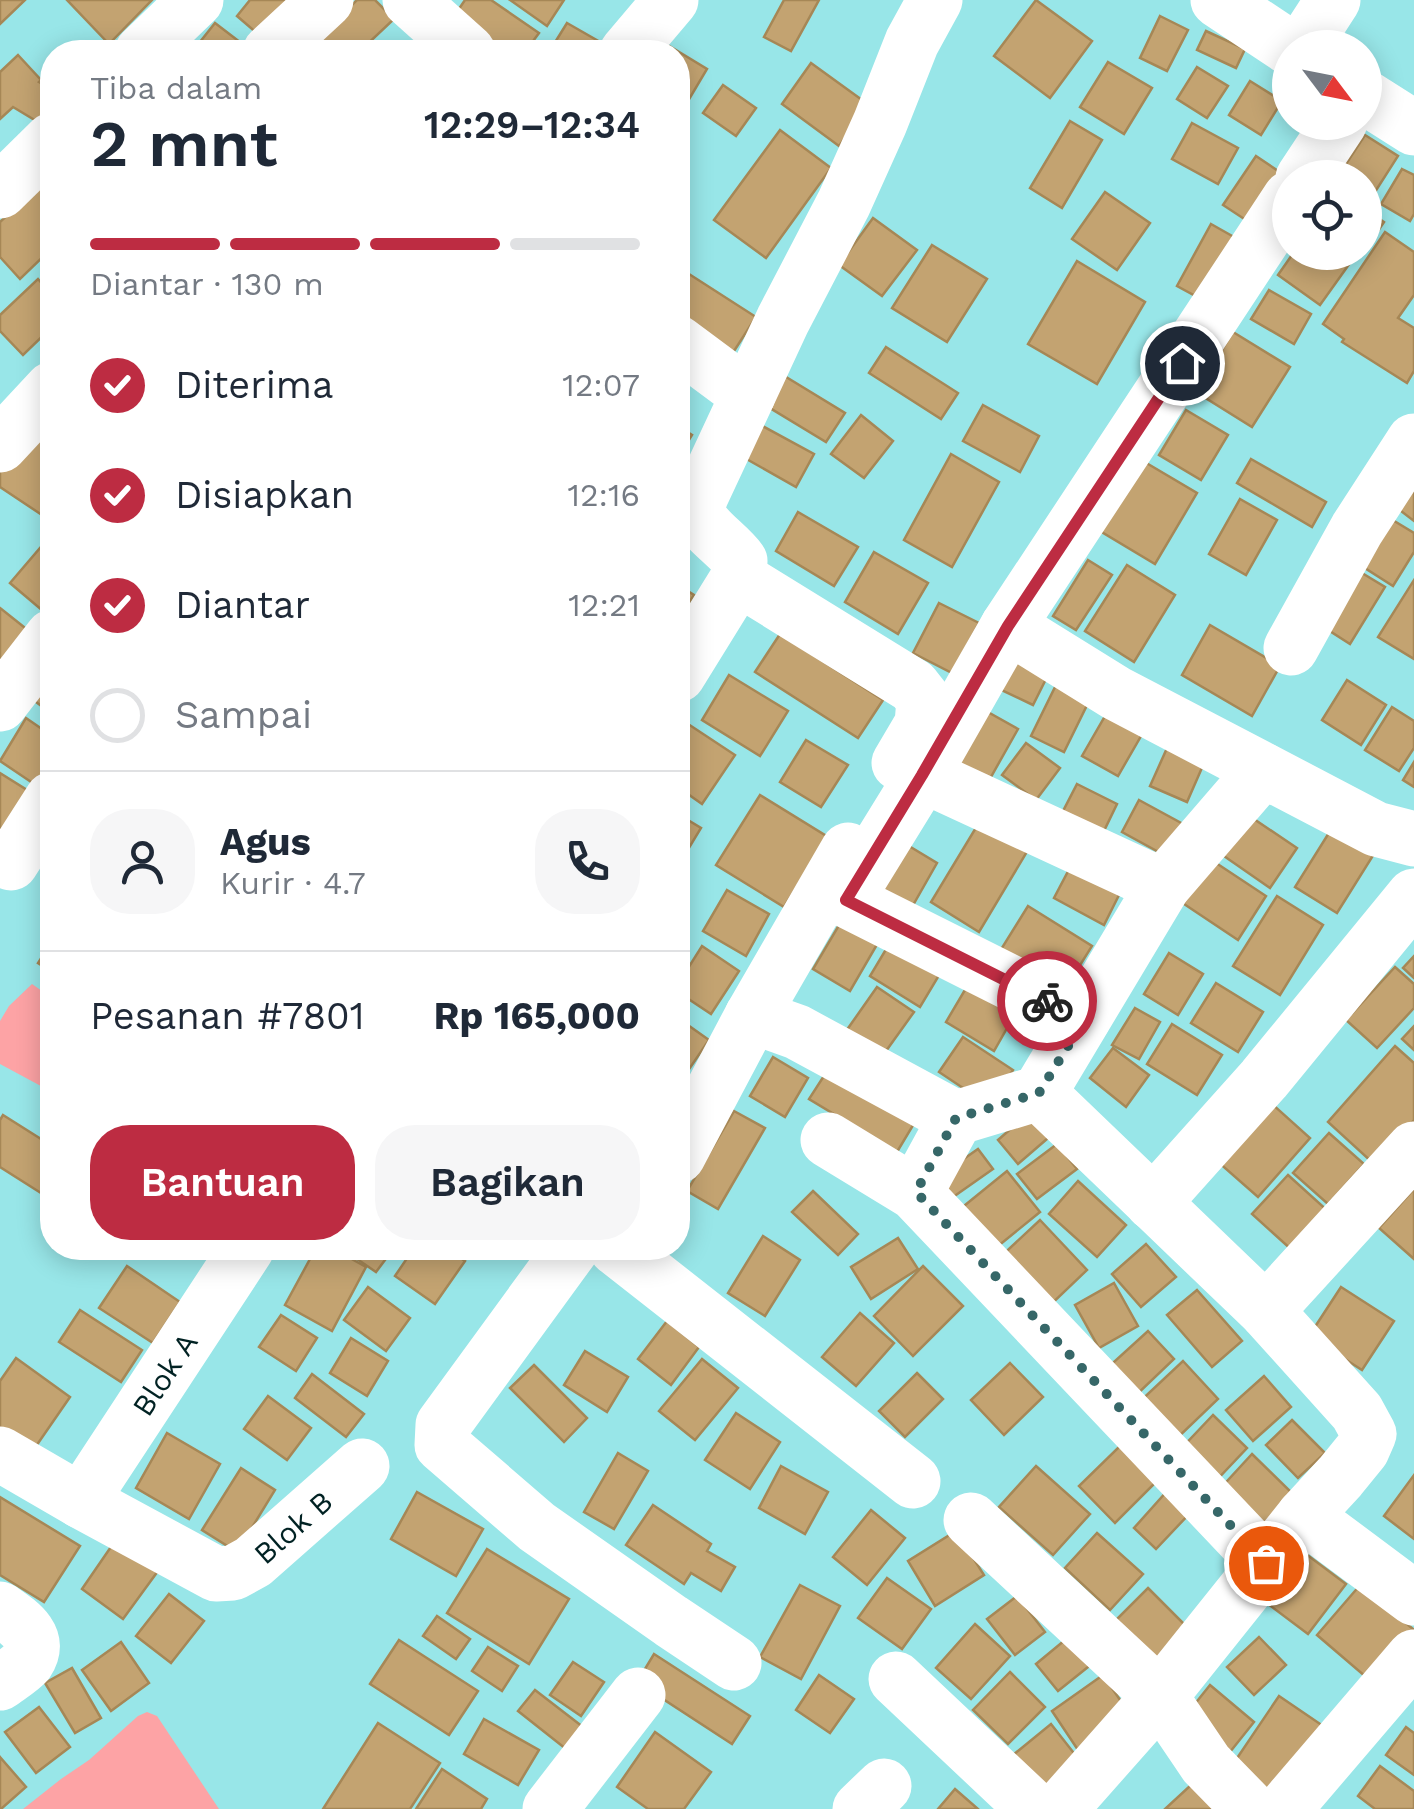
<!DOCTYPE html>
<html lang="id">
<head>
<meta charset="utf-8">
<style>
	:root { --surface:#fff; --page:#f6f6f7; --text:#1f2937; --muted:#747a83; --line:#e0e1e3; --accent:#bd2c42 }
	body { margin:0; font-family:"Work Sans",sans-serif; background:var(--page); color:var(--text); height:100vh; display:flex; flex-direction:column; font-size:38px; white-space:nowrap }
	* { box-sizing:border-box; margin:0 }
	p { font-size:32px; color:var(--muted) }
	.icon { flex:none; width:55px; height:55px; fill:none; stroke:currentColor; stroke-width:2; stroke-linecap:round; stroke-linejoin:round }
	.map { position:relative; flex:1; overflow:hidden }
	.panel { position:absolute; left:40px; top:40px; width:650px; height:1220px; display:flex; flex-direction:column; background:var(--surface); border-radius:40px; box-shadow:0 5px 25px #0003 }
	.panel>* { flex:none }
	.needle { width:65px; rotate:122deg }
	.buttons { position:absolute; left:1272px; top:30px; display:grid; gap:20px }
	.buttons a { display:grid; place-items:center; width:110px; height:110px; border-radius:50%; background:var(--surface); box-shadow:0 5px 25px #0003; font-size:50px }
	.pin { position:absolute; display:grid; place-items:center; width:85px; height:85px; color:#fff; margin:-42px; border:5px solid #fff; border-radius:50%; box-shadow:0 2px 10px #0007 }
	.courier { position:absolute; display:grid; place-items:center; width:100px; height:100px; margin:-50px; border:8px solid #bd2c42; border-radius:50%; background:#fff; color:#222; box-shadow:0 2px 12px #0007 }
	.summary em { font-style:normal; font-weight:600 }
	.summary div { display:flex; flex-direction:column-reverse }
	.summary { display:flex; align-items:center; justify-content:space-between; height:170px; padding:0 50px }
	h1 { font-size:65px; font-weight:600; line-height:75px }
	.bar { display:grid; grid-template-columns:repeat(4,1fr); gap:15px 10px; align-content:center; height:120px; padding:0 50px }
	.bar i { height:12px; border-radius:8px; background:var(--line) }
	.bar .current { background:var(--accent) }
	.bar p { grid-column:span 4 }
	.line { display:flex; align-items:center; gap:25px; padding:0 50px; border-top:2px solid var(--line) }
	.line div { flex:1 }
	.round { display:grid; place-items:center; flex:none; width:105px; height:105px; border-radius:40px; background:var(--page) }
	ol { padding:0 50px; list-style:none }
	li { display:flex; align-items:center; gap:30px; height:110px }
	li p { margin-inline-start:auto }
	li .icon { padding:10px; border-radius:50%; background:var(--accent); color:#fff; stroke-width:4 }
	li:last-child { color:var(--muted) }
	li i { width:55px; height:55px; border:5px solid var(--line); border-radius:50% }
	.cta { display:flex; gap:20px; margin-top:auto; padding:20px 50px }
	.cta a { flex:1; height:115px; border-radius:40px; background:var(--accent); color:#fff; font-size:40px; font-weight:600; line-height:115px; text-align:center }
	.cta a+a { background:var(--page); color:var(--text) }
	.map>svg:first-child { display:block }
</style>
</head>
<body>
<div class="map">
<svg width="1414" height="1809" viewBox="0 0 1414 1809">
	<rect width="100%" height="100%" fill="#98e6e8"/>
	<!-- green -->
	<g fill="#fda3a5">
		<polygon points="32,984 52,998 52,1092 0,1064 0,1021 9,1006"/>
		<polygon points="147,1712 157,1716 219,1809 23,1809 61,1779 89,1760 138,1716"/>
	</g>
	<!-- building -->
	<g fill="#c3a371" stroke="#a68756" stroke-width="2.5">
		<polygon points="0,0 25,0 0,24"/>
		<polygon points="67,0 152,0 109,44"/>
		<polygon points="250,0 302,0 266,41 237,16"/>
		<polygon points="357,0 375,0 394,19 359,52 303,52"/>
		<polygon points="465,0 491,0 539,33 525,52 493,52 450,22"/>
		<polygon points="510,0 564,0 547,26"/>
		<polygon points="784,0 819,0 791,51 764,37"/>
		<polygon points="1036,0 1092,41 1050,98 994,56"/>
		<polygon points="1160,16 1188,30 1167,71 1140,58"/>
		<polygon points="215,23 249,49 247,52 192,52"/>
		<polygon points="567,23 614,50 613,52 549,52"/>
		<polygon points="1206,31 1245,49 1236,68 1197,50"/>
		<polygon points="411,42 427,52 405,52"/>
		<polygon points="666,44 707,69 688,101 678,95 678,52 660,52"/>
		<polygon points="18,55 41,80 39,82 52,90 52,98 38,122 13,107 0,119 0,72"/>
		<polygon points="1108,62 1152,88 1124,134 1080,107"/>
		<polygon points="811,63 869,105 839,146 782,104"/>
		<polygon points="1197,67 1228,86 1207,118 1177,99"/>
		<polygon points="1250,81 1282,101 1261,135 1229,115"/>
		<polygon points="723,85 756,108 736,136 703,113"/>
		<polygon points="1070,121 1102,140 1062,208 1030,188"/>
		<polygon points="1192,123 1238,148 1218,184 1172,159"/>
		<polygon points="780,130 831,168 766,258 714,220"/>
		<polygon points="1365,135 1398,156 1375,192 1365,185 1365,178 1353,178 1342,170"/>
		<polygon points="1256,156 1290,179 1261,230 1223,205"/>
		<polygon points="1402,169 1414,175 1414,214 1410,221 1381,204"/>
		<polygon points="52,173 52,248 20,279 0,257 0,222"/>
		<polygon points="1105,192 1150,223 1117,270 1072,239"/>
		<polygon points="1365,209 1384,222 1365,250"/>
		<polygon points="873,218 917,250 882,296 839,265"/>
		<polygon points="1211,224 1248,245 1214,306 1177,286"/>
		<polygon points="1385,232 1414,252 1414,295 1398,318 1414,328 1414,371 1407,383 1342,342 1344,339 1323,324"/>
		<polygon points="932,245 987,279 947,342 892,308"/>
		<polygon points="1294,252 1336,252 1350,263 1320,305 1278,275"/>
		<polygon points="1077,261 1145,302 1097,384 1028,344"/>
		<polygon points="689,274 756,317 725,365 678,334 678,292"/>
		<polygon points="38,279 52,295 52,327 23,355 0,331 0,315"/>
		<polygon points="1269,290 1311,314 1294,344 1251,319"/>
		<polygon points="1233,332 1290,367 1252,427 1196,392"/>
		<polygon points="886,347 958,393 941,419 869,373"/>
		<polygon points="773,369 845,413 826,442 755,399"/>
		<polygon points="983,405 1039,436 1020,472 963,441"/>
		<polygon points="1186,410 1228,435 1201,480 1159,455"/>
		<polygon points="861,415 893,441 864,478 831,454"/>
		<polygon points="744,416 814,454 796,487 727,448"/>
		<polygon points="31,419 52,432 52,498 42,515 0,487 0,460"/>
		<polygon points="678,426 692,435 678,458"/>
		<polygon points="951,454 999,482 952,567 904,540"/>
		<polygon points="1251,459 1326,502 1312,527 1237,483"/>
		<polygon points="1143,461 1197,493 1155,564 1100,531"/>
		<polygon points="1414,466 1414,521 1388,501"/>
		<polygon points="1240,499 1277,520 1246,575 1209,554"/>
		<polygon points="798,512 858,547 834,586 776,551"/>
		<polygon points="1386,516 1414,533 1414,552 1393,586 1357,563"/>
		<polygon points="52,534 52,614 50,617 10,583"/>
		<polygon points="874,552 928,583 898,634 845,602"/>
		<polygon points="1088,560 1112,575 1076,630 1053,616"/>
		<polygon points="1127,565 1175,595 1134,662 1085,631"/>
		<polygon points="1357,570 1385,587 1350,644 1322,626"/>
		<polygon points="1414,580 1414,659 1378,637"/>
		<polygon points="678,585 694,595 678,621"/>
		<polygon points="939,603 979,623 952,673 913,653"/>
		<polygon points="0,608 39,639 0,689"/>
		<polygon points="1210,625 1280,666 1252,716 1182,675"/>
		<polygon points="780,634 883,700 858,738 755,672"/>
		<polygon points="1015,653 1050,671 1033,705 997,688"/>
		<polygon points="52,662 52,714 28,696"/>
		<polygon points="729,675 788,711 760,756 702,720"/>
		<polygon points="1347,680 1386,705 1361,745 1322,720"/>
		<polygon points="1058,681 1091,697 1064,752 1031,736"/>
		<polygon points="970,702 1018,729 987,784 938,756"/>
		<polygon points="1112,704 1148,724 1118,776 1082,756"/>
		<polygon points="1392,707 1414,721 1414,748 1399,771 1365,750"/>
		<polygon points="26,718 52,736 52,782 46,792 0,761"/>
		<polygon points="685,722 735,755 702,804 678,787 678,733"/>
		<polygon points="1172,737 1208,754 1187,802 1150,786"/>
		<polygon points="806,740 848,765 821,807 780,782"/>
		<polygon points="1026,743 1060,768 1036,800 1002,775"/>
		<polygon points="1414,762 1414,787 1403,780"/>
		<polygon points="0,773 35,795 10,835 0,828"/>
		<polygon points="1077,784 1117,804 1102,835 1061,815"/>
		<polygon points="760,795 828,837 784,907 716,865"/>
		<polygon points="1139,800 1183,824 1166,856 1122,832"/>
		<polygon points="678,814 701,828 678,866"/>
		<polygon points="1248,815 1297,848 1270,888 1221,854"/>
		<polygon points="980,821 1028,850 979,932 931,902"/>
		<polygon points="1332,828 1374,854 1337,913 1295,887"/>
		<polygon points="899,840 937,863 908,914 869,890"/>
		<polygon points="1204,855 1266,896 1238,940 1175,898"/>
		<polygon points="1074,860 1123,887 1104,925 1054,898"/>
		<polygon points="727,890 769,914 746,956 703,931"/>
		<polygon points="1277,896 1323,925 1280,995 1233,966"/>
		<polygon points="1028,906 1092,946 1059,999 995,959"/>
		<polygon points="845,915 882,936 850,991 813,969"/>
		<polygon points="52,941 52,972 38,963"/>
		<polygon points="891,941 941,972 920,1007 870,976"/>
		<polygon points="702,946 739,971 711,1014 678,992 678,984"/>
		<polygon points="1169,953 1203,974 1178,1015 1144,994"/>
		<polygon points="1414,956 1414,978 1403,968"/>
		<polygon points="1395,967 1414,984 1414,1008 1377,1048 1346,1020"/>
		<polygon points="972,978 1019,1007 994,1051 946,1022"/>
		<polygon points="1216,983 1263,1012 1238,1052 1191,1023"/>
		<polygon points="877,987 914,1012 881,1058 844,1034"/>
		<polygon points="1135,1008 1160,1022 1139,1059 1112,1045"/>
		<polygon points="678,1018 709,1040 683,1078 678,1074"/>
		<polygon points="1172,1024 1222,1055 1197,1095 1147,1064"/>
		<polygon points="1414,1026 1414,1050 1402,1039"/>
		<polygon points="963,1037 1013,1070 990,1106 939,1072"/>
		<polygon points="1395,1046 1414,1063 1414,1120 1374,1164 1328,1122"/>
		<polygon points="1113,1048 1149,1075 1126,1107 1090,1078"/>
		<polygon points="773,1057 808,1078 785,1117 750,1096"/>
		<polygon points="831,1065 918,1117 897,1152 809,1099"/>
		<polygon points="1262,1095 1310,1138 1258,1197 1209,1154"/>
		<polygon points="1035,1108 1055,1132 1018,1164 998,1140"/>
		<polygon points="734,1111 765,1128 718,1209 687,1191"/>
		<polygon points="3,1115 52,1146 52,1200 0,1167 0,1120"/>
		<polygon points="1329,1133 1364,1164 1328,1204 1293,1173"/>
		<polygon points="1057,1144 1077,1169 1037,1199 1017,1174"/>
		<polygon points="978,1149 993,1169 946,1202 932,1181"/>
		<polygon points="1007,1171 1040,1212 992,1251 959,1210"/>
		<polygon points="1288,1175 1329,1212 1294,1252 1252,1214"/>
		<polygon points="1078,1181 1126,1225 1097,1257 1049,1214"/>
		<polygon points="1414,1189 1414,1259 1379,1228"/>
		<polygon points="813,1191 858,1234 838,1255 792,1212"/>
		<polygon points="1040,1220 1087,1270 1042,1313 995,1262"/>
		<polygon points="763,1236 800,1260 765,1316 728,1293"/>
		<polygon points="898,1238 918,1269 871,1299 851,1267"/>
		<polygon points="1146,1244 1176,1277 1141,1307 1112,1274"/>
		<polygon points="316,1248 332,1248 366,1267 332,1331 285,1305"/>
		<polygon points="341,1248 394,1248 376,1272"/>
		<polygon points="414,1248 445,1248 465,1261 435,1304 395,1276"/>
		<polygon points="127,1266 180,1302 153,1343 99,1308"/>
		<polygon points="923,1266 963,1306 913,1356 874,1316"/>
		<polygon points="1114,1283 1138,1326 1099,1348 1075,1305"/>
		<polygon points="368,1287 410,1318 386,1351 344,1320"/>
		<polygon points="1341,1287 1394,1321 1362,1370 1309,1336"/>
		<polygon points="1197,1290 1242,1341 1212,1367 1167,1315"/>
		<polygon points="80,1310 142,1350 121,1382 59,1342"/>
		<polygon points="860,1313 894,1343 856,1386 822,1357"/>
		<polygon points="281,1315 317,1338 296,1371 259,1347"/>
		<polygon points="667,1321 699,1347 671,1385 638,1359"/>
		<polygon points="1148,1331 1174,1359 1131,1400 1104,1371"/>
		<polygon points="351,1338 388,1361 367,1396 330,1373"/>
		<polygon points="585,1351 628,1377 607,1412 564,1385"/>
		<polygon points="16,1358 70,1397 23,1465 0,1449 0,1381"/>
		<polygon points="702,1359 738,1388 695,1440 659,1411"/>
		<polygon points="1183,1361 1218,1399 1171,1444 1135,1406"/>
		<polygon points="1010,1363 1043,1397 1004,1435 971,1400"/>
		<polygon points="534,1365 587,1418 564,1442 510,1388"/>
		<polygon points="917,1373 943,1399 905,1437 879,1411"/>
		<polygon points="312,1374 364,1414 346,1437 295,1398"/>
		<polygon points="1264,1376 1291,1407 1253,1441 1226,1410"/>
		<polygon points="268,1396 311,1428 287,1460 244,1429"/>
		<polygon points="736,1413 780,1442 750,1489 705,1460"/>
		<polygon points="1213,1415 1247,1448 1211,1486 1177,1453"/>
		<polygon points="1292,1420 1325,1453 1298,1478 1266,1445"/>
		<polygon points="167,1433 220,1464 189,1519 136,1488"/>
		<polygon points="1120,1446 1156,1482 1115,1523 1079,1486"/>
		<polygon points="618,1453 648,1471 614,1529 584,1512"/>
		<polygon points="1252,1454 1294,1495 1259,1531 1218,1491"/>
		<polygon points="781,1466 828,1492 805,1534 759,1508"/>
		<polygon points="1036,1466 1090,1514 1053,1555 999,1507"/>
		<polygon points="241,1468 275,1490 237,1552 202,1530"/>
		<polygon points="1414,1475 1414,1539 1384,1516"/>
		<polygon points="1168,1490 1191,1512 1156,1549 1134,1528"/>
		<polygon points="417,1492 483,1529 456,1576 391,1539"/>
		<polygon points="0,1497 80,1546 44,1602 0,1575"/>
		<polygon points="653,1505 711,1544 707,1551 735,1567 721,1591 691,1573 684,1584 626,1545"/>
		<polygon points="871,1510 905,1538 867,1585 833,1557"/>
		<polygon points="956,1531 984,1575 935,1606 908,1561"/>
		<polygon points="1097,1533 1143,1574 1110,1610 1065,1568"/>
		<polygon points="115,1541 158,1571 123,1619 82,1589"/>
		<polygon points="487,1549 569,1599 529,1664 447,1613"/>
		<polygon points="1306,1554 1346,1584 1308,1634 1268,1604"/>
		<polygon points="887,1578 931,1609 902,1649 858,1618"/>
		<polygon points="1361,1584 1414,1630 1414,1635 1373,1683 1317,1635"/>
		<polygon points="800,1585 840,1606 801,1679 760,1657"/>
		<polygon points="1148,1588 1193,1633 1160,1666 1116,1620"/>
		<polygon points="169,1594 204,1621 171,1663 136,1636"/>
		<polygon points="1017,1596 1045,1632 1015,1655 987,1619"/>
		<polygon points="437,1616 470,1639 456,1659 423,1636"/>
		<polygon points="975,1624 1010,1656 971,1699 936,1668"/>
		<polygon points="1071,1635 1093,1663 1058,1691 1036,1664"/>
		<polygon points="1259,1637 1286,1665 1254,1695 1227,1667"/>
		<polygon points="399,1640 478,1691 449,1735 370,1684"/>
		<polygon points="121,1642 149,1683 111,1711 82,1670"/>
		<polygon points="488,1647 518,1666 502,1691 472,1671"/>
		<polygon points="654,1654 750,1716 732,1744 637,1682"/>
		<polygon points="573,1662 604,1682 581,1716 550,1695"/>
		<polygon points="72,1668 101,1718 75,1733 45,1683"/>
		<polygon points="1010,1672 1045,1707 1008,1744 973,1710"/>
		<polygon points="819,1675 854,1699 830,1733 796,1710"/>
		<polygon points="1103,1675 1129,1713 1078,1750 1052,1711"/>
		<polygon points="1210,1685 1254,1722 1226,1757 1182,1720"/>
		<polygon points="535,1690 583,1727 566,1749 518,1711"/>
		<polygon points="1279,1696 1329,1730 1275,1809 1225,1776"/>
		<polygon points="39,1707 70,1747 36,1773 5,1732"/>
		<polygon points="484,1719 539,1750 518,1785 464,1754"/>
		<polygon points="378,1723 440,1763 410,1809 323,1809"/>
		<polygon points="1051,1724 1084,1766 1046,1796 1013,1755"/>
		<polygon points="1406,1727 1414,1733 1414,1775 1386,1755"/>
		<polygon points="655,1732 711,1772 684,1809 648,1809 617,1787"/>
		<polygon points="0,1757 26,1787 1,1809 0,1809"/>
		<polygon points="1380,1766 1414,1791 1414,1809 1375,1809 1358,1796"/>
		<polygon points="442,1769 487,1799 481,1809 416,1809"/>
		<polygon points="1191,1785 1214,1809 1165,1809"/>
		<polygon points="955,1789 978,1809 938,1809"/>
	</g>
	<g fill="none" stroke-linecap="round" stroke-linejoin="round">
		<!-- minor -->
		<g stroke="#fff" stroke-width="55">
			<polyline points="410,0 468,52"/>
			<polyline points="1218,0 1290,48"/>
			<polyline points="1302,48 1333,0"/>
			<polyline points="142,52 196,0"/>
			<polyline points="270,52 326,0"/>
			<polyline points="627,52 671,0"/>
			<polyline points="1365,97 1414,128"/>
			<polyline points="1303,178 1340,122"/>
			<polyline points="0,191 52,140"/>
			<polyline points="678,343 748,395"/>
			<polyline points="0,445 52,389"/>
			<polyline points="738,578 913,686 924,700 922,724 899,763"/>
			<polyline points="1008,626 1116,693 1376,829 1414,839"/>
			<polyline points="1291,648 1357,529 1414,441"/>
			<path d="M 678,675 L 738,578 L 740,561 C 728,544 704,531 696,511 L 701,496 L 783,320 L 844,203 L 880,123 L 912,42 L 935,0"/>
			<polyline points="0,704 52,637"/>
			<polyline points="923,775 1163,886"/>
			<polyline points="11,863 52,799"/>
			<polyline points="752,1016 797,1032 956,1118"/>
			<polyline points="1083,1019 846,900 923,775 1008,626 1290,198"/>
			<polyline points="1039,1093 1266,1311 1357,1412 1369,1434 1362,1450 1340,1477 1304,1516 1160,1696 1060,1809"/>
			<polyline points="828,1140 915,1193 1266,1563"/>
			<polyline points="678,1156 752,1016 848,850"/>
			<polyline points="915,1193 956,1118 1039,1093 1163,886 1263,770"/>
			<polyline points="1153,1203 1264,1079 1414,896"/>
			<polyline points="572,1248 443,1425 442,1445 537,1527 671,1621 734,1663"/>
			<polyline points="616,1248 913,1481"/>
			<polyline points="1266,1311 1414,1149"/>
			<path id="s1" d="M 0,1454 L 81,1501 L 216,1574 L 233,1573 L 253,1562 L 362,1466"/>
			<path id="s2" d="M 81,1501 L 247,1248"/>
			<polyline points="1304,1516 1414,1598"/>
			<polyline points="971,1520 1160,1696 1206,1764 1250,1809"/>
			<path d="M 0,1609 C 17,1621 44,1637 27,1662 C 21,1669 8,1677 0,1683"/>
			<polyline points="896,1679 1034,1809"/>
			<polyline points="550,1809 638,1695"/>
			<polyline points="860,1809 884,1786"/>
			<polyline points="1284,1809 1414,1657"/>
		</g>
	</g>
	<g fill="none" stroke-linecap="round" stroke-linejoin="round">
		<!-- done -->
		<polyline stroke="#366768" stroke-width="10" stroke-dasharray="0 18" points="1047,1001 1084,1020 1039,1093 956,1118 916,1192 1266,1563"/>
		<!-- route -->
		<polyline stroke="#bd2c42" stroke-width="12" points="1047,1001 846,900 922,775 1008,626 1182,363"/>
	</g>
	<g text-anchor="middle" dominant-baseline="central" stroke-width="8" stroke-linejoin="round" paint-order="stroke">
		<!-- street labels -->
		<g font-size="30" fill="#012223" stroke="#e0feff">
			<text stroke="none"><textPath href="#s2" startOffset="152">Blok A</textPath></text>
			<text stroke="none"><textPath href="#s1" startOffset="340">Blok B</textPath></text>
		</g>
	</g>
</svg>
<div class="buttons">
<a><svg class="needle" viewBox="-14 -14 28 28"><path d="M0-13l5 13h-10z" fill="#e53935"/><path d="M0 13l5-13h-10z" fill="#747a83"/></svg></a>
<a><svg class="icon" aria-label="locate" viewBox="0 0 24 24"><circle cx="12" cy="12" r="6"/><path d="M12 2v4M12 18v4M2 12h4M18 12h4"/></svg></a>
</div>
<div class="pin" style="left:1266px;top:1563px;background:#ea580c"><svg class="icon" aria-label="bag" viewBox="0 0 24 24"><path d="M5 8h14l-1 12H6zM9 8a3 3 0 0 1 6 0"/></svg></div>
<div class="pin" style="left:1182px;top:363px;background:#1f2937"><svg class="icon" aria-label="home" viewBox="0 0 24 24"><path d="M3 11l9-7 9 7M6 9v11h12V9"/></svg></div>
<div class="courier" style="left:1047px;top:1001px"><svg class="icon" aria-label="bike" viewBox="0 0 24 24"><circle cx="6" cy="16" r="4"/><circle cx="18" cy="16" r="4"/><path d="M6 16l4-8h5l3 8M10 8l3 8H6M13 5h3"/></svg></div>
<section class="panel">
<div class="summary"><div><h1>2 mnt</h1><p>Tiba dalam</p></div><em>12:29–12:34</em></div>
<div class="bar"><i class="current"></i><i class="current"></i><i class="current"></i><i></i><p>Diantar · 130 m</p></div>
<ol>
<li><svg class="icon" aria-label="check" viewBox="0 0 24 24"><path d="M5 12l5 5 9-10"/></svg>Diterima<p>12:07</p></li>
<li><svg class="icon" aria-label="check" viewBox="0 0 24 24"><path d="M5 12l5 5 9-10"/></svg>Disiapkan<p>12:16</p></li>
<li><svg class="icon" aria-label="check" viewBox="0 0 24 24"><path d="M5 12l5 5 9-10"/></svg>Diantar<p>12:21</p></li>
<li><i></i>Sampai</li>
</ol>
<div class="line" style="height:180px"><a class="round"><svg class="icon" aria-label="person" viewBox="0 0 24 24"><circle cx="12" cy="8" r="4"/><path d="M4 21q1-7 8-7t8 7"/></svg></a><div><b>Agus</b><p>Kurir · 4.7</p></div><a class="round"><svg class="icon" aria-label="phone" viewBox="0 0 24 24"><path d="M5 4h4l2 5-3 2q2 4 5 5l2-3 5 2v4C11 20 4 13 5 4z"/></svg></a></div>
<div class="line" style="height:130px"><div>Pesanan #7801</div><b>Rp 165,000</b></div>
<div class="cta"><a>Bantuan</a><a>Bagikan</a></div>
</section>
</div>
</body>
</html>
